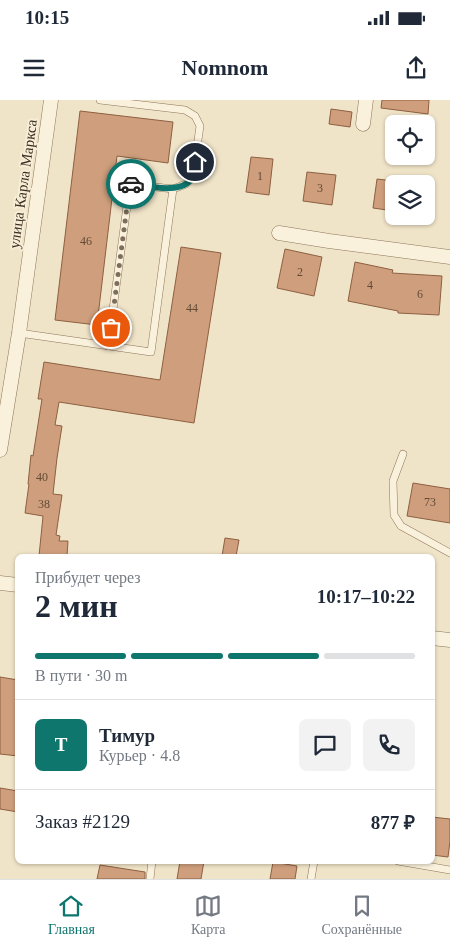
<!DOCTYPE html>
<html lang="ru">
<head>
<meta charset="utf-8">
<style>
	:root { --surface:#fff; --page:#f2f2f3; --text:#1f2937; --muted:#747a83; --line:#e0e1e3; --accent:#0f766e }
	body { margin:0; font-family:"Times New Roman",serif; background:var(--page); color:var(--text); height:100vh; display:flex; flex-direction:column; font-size:19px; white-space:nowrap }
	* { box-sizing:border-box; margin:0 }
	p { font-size:16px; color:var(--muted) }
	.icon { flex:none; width:28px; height:28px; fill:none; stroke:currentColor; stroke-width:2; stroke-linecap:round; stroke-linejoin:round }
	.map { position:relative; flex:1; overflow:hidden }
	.side { position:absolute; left:15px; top:454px; width:420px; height:310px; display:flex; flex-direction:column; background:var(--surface); border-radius:8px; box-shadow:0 1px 4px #0004 }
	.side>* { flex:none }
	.tools { position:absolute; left:385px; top:15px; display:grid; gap:10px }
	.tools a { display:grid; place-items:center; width:50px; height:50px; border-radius:8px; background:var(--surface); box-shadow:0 1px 4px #0004; font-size:25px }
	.pin { position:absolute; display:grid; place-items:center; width:42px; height:42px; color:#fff; margin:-21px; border:2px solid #fff; border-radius:50%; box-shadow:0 1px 5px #0007 }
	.courier { position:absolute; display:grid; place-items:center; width:50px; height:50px; margin:-25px; border:4px solid #0f766e; border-radius:50%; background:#fff; color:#222; box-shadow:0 1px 6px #0007 }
	.head em { font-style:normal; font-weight:600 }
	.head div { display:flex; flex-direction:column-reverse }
	.head { display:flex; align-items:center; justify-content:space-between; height:85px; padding:0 20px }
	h1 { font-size:32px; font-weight:600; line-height:38px }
	.bar { display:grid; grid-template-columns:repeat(4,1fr); gap:8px 5px; align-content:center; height:60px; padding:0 20px }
	.bar i { height:6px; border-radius:4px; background:var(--line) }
	.bar .selected { background:var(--accent) }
	.bar p { grid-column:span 4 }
	.line { display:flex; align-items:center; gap:12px; padding:0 20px; border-top:1px solid var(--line) }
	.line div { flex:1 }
	.round { display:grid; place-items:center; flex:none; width:52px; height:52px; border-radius:8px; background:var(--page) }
	.status { display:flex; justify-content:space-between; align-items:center; height:35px; padding:0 25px; background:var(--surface); direction:ltr }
	.status svg { height:14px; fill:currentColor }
	header { display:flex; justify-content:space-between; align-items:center; height:65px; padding:0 20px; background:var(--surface); font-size:22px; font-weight:600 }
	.tabs { display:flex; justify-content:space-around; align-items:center; height:70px; border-top:1px solid var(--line); background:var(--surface); font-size:14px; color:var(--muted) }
	.tabs a { display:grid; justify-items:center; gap:2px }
	.tabs .selected { color:var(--accent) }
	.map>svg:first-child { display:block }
</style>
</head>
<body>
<div class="status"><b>10:15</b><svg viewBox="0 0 49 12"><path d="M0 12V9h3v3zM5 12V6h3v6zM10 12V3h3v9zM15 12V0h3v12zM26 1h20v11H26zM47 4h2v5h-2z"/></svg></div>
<header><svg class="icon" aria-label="menu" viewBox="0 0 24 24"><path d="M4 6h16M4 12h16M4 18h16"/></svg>Nomnom<svg class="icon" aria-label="share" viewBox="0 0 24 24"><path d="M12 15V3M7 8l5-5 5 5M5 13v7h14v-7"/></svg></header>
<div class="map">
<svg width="450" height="779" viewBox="0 0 450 779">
	<rect width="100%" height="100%" fill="#f0e4c8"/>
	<!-- building -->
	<g fill="#cf9f7d" stroke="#8d5f41">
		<polygon points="382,0 429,0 428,14 381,8"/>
		<polygon points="331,9 352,12 350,27 329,24"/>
		<polygon points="80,11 173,22 168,63 117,56 97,225 55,220"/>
		<polygon points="251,57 273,59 269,95 246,92"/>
		<polygon points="307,72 336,75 332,105 303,101"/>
		<polygon points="377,79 394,81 394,111 373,108"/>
		<polygon points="181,147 221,153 194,323 59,302 55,325 62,326 57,358 53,394 62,395 56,435 60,436 59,441 68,441 67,456 39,456 43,416 25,413 29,384 28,384 31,355 33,356 42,299 38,299 44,262 160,280"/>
		<polygon points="285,149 322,157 314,196 277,188"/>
		<polygon points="355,162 393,170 392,173 442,176 439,215 398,213 398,211 348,201"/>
		<polygon points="413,383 450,389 450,423 407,416"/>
		<polygon points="225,438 239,440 236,456 222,456"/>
		<polygon points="0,577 18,580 18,656 0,654"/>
		<polygon points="0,688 18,691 18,712 0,709"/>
		<polygon points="432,717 450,719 450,741 448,757 432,755"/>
		<polygon points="180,761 204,761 201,779 177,779"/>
		<polygon points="273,762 297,766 295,779 270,779"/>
		<polygon points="100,765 145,772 145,779 97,779"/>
	</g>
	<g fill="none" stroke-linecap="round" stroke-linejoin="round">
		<defs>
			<g id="service">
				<polyline points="19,233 151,252 173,89 186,84 193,77 197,47 200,26 195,16 185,10 100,0"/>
				<polyline points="108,246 130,84 173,89"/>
				<polyline points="403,354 393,381 394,415 401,426 450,453"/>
				<polyline points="398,761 450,770"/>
				<polyline points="150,779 152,761"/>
				<polyline points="311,779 314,761"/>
			</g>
			<g id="minor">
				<polyline points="363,24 366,0"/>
				<polyline points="279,133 329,141 450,157"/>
				<polyline points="0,350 19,233 51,0"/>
				<polyline points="0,483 18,485"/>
				<polyline points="432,538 450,540"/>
			</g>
		</defs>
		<!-- service casing -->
		<use href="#service" stroke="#8d765c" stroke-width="8"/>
		<!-- minor casing -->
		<use href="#minor" stroke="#8d765c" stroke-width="15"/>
		<!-- service -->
		<use href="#service" stroke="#faf1dc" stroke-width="7"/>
		<!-- minor -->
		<use href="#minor" stroke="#faf1dc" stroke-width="14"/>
	</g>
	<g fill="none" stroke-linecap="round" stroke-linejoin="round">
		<!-- done -->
		<polyline stroke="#7c6e5b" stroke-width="5" stroke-dasharray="0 9" points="111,228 130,84 131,84"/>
		<!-- route -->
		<path stroke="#0f766e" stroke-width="6" d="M 131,84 C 148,86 182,95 192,78 C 194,74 194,67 195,62"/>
	</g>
	<g text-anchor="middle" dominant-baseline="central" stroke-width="4" stroke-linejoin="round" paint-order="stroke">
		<!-- number labels -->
		<g font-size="12" fill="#624a37">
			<text x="260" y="76">1</text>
			<text x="320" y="88">3</text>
			<text x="86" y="141">46</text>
			<text x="300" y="172">2</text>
			<text x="370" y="185">4</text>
			<text x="420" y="194">6</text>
			<text x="192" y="208">44</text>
			<text x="42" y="377">40</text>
			<text x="430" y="402">73</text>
			<text x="44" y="404">38</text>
		</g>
		<!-- street labels -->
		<g font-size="15" fill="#3d2e20" stroke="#f7eed8">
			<text transform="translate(23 84) rotate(-82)">улица Карла Маркса</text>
		</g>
	</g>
</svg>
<div class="tools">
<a><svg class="icon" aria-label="locate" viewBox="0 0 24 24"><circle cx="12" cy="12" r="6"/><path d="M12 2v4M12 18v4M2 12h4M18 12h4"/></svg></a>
<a><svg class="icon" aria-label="layers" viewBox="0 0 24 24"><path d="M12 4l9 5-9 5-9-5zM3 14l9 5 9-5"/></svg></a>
</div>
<div class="pin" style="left:111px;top:228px;background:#ea580c"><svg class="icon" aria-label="bag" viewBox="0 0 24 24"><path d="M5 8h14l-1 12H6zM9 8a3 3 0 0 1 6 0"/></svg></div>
<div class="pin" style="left:195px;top:62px;background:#1f2937"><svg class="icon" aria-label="home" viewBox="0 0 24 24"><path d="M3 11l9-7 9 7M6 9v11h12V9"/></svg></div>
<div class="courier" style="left:131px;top:84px"><svg class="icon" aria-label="car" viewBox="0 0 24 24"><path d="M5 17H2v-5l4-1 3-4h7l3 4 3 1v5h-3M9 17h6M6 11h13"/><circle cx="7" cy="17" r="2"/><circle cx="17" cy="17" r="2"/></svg></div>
<section class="side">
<div class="head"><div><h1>2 мин</h1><p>Прибудет через</p></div><em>10:17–10:22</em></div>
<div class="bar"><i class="selected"></i><i class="selected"></i><i class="selected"></i><i></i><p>В пути · 30 m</p></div>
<div class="line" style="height:90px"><b class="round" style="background:var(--accent);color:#fff">Т</b><div><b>Тимур</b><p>Курьер · 4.8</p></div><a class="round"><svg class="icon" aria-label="chat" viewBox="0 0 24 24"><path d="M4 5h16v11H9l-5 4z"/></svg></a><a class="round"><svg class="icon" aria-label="phone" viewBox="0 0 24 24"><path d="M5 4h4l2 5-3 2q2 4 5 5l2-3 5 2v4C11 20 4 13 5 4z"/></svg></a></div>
<div class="line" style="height:65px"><div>Заказ #2129</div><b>877 ₽</b></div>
</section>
</div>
<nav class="tabs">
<a class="selected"><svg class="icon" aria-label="home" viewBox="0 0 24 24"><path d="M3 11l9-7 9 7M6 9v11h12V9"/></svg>Главная</a>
<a><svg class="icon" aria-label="map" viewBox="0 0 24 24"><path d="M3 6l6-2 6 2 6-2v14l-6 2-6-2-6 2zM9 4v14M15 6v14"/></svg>Карта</a>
<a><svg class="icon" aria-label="saved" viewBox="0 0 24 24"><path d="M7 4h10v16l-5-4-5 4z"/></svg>Сохранённые</a>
</nav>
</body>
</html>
